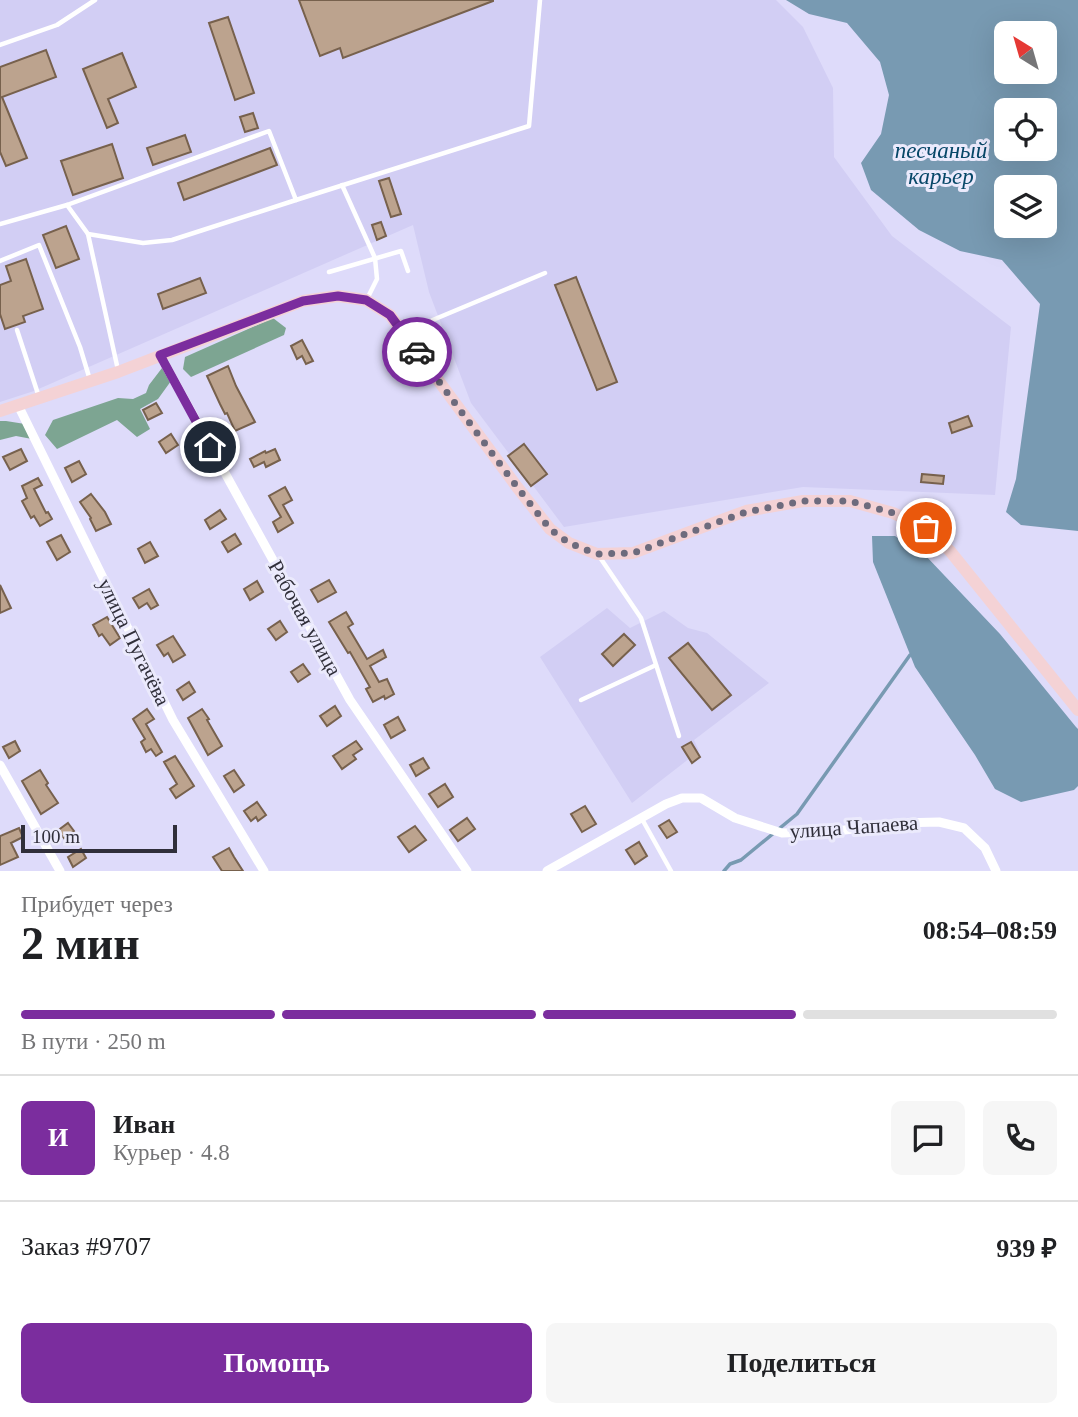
<!DOCTYPE html>
<html lang="ru">
<head>
<meta charset="utf-8">
<style>
	:root { --surface:#fff; --page:#f6f6f6; --text:#202124; --muted:#757577; --line:#e0e0e0; --accent:#7b2d9e }
	body { margin:0; font-family:Georgia,serif; background:var(--page); color:var(--text); height:100vh; display:flex; flex-direction:column; font-size:26px; white-space:nowrap }
	* { box-sizing:border-box; margin:0 }
	p { font-size:23px; color:var(--muted) }
	.icon { flex:none; width:38px; height:38px; fill:none; stroke:currentColor; stroke-width:2; stroke-linecap:round; stroke-linejoin:round }
	.map { position:relative; height:871px; overflow:hidden }
	.details { display:flex; flex-direction:column; background:var(--surface); flex:1 }
	.details>* { flex:none }
	.needle { width:46px; rotate:323deg }
	.fabs { position:absolute; left:994px; top:21px; display:grid; gap:14px }
	.fabs a { display:grid; place-items:center; width:63px; height:63px; border-radius:10px; background:var(--surface); box-shadow:0 7px 28px #0002; font-size:35px }
	.scale { position:absolute; left:21px; bottom:18px; width:156px; box-sizing:border-box; padding-left:7px; border:4px solid #302f3a; border-top:0; font-size:19px; line-height:24px; white-space:nowrap; color:#302f3a; -webkit-text-stroke:5px #ebeafc; paint-order:stroke }
	.pin { position:absolute; display:grid; place-items:center; width:60px; height:60px; color:#fff; margin:-30px; border:4px solid #fff; border-radius:50%; box-shadow:0 2px 7px #0007 }
	.courier { position:absolute; display:grid; place-items:center; width:70px; height:70px; margin:-35px; border:5px solid #7b2d9e; border-radius:50%; background:#fff; color:#222; box-shadow:0 2px 9px #0007 }
	.summary em { font-style:normal; font-weight:800 }
	.summary div { display:flex; flex-direction:column-reverse }
	.summary { display:flex; align-items:center; justify-content:space-between; height:119px; padding:0 21px }
	h1 { font-size:46px; font-weight:800; line-height:52px }
	.bar { display:grid; grid-template-columns:repeat(4,1fr); gap:10px 7px; align-content:center; height:84px; padding:0 21px }
	.bar i { height:9px; border-radius:5px; background:var(--line) }
	.bar .on { background:var(--accent) }
	.bar p { grid-column:span 4 }
	.line { display:flex; align-items:center; gap:18px; padding:0 21px; border-top:2px solid var(--line) }
	.line div { flex:1 }
	.round { display:grid; place-items:center; flex:none; width:74px; height:74px; border-radius:10px; background:var(--page) }
	.action { display:flex; gap:14px; margin-top:auto; padding:14px 21px }
	.action a { flex:1; height:80px; border-radius:10px; background:var(--accent); color:#fff; font-size:28px; font-weight:800; line-height:80px; text-align:center }
	.action a+a { background:var(--page); color:var(--text) }
	.map>svg:first-child { display:block }
</style>
</head>
<body>
<div class="map">
<svg width="1078" height="871" viewBox="0 0 1078 871">
	<rect width="100%" height="100%" fill="#dedbfa"/>
	<!-- built -->
	<g fill="#d2cef4">
		<polygon points="0,0 776,0 803,27 833,88 834,157 892,236 1011,327 995,495 803,487 564,527 471,403 429,292 413,225 34,391 0,402"/>
		<polygon points="607,608 630,628 664,611 688,628 707,633 769,683 694,740 699,751 632,803 540,657"/>
	</g>
	<!-- forest -->
	<g fill="#7da592">
		<polygon points="273,318 286,328 284,335 191,377 183,369 185,357"/>
		<polygon points="162,368 171,381 158,399 140,409 150,429 137,437 117,420 57,449 45,435 53,420 118,398 133,399 146,393 149,385"/>
		<polygon points="0,421 6,421 25,424 32,439 16,436 0,440"/>
	</g>
	<!-- water -->
	<g fill="#789ab2" fill-rule="evenodd">
		<path d="M 786,0 L 1078,0 L 1078,531 L 1021,525 L 1006,512 L 1016,479 L 1040,304 L 1002,260 L 960,251 L 919,230 L 871,190 L 861,163 L 881,134 L 889,95 L 880,62 L 847,23 L 809,14 ZM 1006,33 L 1045,33 L 1045,72 L 1006,72 ZM 1006,110 L 1045,110 L 1045,149 L 1006,149 ZM 1006,187 L 1045,187 L 1045,226 L 1006,226 Z"/>
		<polygon points="872,536 895,536 925,555 1000,634 1076,727 1078,729 1078,786 1074,790 1021,802 995,789 975,755 915,667 873,562"/>
	</g>
	<g fill="none" stroke-linecap="round" stroke-linejoin="round">
		<!-- stream -->
		<polyline stroke="#789ab2" stroke-width="3.5" points="724,871 730,864 741,860 797,814 910,655"/>
	</g>
	<!-- building -->
	<g fill="#bca38e" stroke="#77614d" stroke-width="2">
		<polygon points="299,0 493,0 493,1 343,58 340,48 320,56"/>
		<polygon points="228,17 254,93 235,100 209,23"/>
		<polygon points="46,50 56,77 2,97 27,158 6,166 0,152 0,67"/>
		<polygon points="122,53 136,87 108,99 118,123 107,128 83,69"/>
		<polygon points="253,113 258,128 245,132 240,117"/>
		<polygon points="185,135 191,152 153,165 147,148"/>
		<polygon points="112,144 123,178 73,195 61,161"/>
		<polygon points="270,148 277,165 184,200 178,183"/>
		<polygon points="389,178 401,214 391,217 379,181"/>
		<polygon points="381,222 386,236 377,240 372,225"/>
		<polygon points="66,226 79,259 56,268 43,235"/>
		<polygon points="26,259 43,309 23,316 25,322 5,329 0,314 0,285 11,281 6,266"/>
		<polygon points="576,277 617,382 597,390 555,285"/>
		<polygon points="200,278 206,293 163,309 158,294"/>
		<polygon points="302,340 313,361 306,364 302,356 297,359 291,346"/>
		<polygon points="228,366 236,386 255,422 235,431 227,413 225,414 220,404 207,376"/>
		<polygon points="156,403 162,413 148,420 143,410"/>
		<polygon points="968,416 972,426 952,433 949,423"/>
		<polygon points="171,434 178,445 166,453 159,442"/>
		<polygon points="524,444 547,474 531,486 508,456"/>
		<polygon points="21,449 27,461 10,470 3,457"/>
		<polygon points="275,449 280,460 266,467 264,462 254,467 250,459 265,451 266,453"/>
		<polygon points="79,461 86,474 72,482 65,468"/>
		<polygon points="922,474 944,476 943,484 921,482"/>
		<polygon points="38,478 42,485 34,489 46,513 48,512 52,519 40,526 34,516 31,518 22,501 27,498 22,486"/>
		<polygon points="285,487 292,500 283,505 293,523 278,532 273,522 281,517 269,496"/>
		<polygon points="91,494 105,512 111,524 96,531 90,519 91,518 80,502"/>
		<polygon points="220,510 226,519 210,529 205,520"/>
		<polygon points="235,534 241,544 228,552 222,542"/>
		<polygon points="61,535 70,552 57,560 47,542"/>
		<polygon points="150,542 158,556 145,563 138,549"/>
		<polygon points="329,580 336,592 318,602 311,590"/>
		<polygon points="257,581 263,592 250,600 244,589"/>
		<polygon points="0,585 11,608 0,613"/>
		<polygon points="149,589 158,605 151,609 147,603 139,608 133,598"/>
		<polygon points="346,612 353,624 348,627 367,659 383,650 386,657 370,666 379,682 387,679 394,694 385,699 384,696 373,702 366,689 370,687 350,652 348,653 329,622"/>
		<polygon points="107,617 120,638 110,645 102,634 99,636 93,625"/>
		<polygon points="280,621 287,632 276,640 268,629"/>
		<polygon points="624,634 635,645 613,666 602,654"/>
		<polygon points="173,636 185,655 173,662 168,653 164,656 157,645"/>
		<polygon points="688,643 731,695 712,710 669,658"/>
		<polygon points="303,664 310,674 298,682 291,672"/>
		<polygon points="189,682 195,692 183,700 177,690"/>
		<polygon points="335,706 341,716 327,726 320,716"/>
		<polygon points="147,709 154,719 146,724 162,752 156,756 151,749 146,752 141,742 145,739 133,719"/>
		<polygon points="202,709 209,719 207,720 222,746 208,755 188,718"/>
		<polygon points="398,717 405,730 391,738 384,725"/>
		<polygon points="15,741 20,751 9,758 3,747"/>
		<polygon points="356,741 362,749 353,755 356,759 342,769 333,756"/>
		<polygon points="691,742 700,757 692,763 682,747"/>
		<polygon points="175,756 194,786 176,798 170,789 177,784 164,762"/>
		<polygon points="423,758 429,768 416,776 410,765"/>
		<polygon points="40,770 48,783 46,785 58,803 41,814 22,781"/>
		<polygon points="234,770 244,785 234,792 224,776"/>
		<polygon points="445,784 453,797 438,807 429,794"/>
		<polygon points="257,802 266,815 258,821 256,817 251,821 244,811"/>
		<polygon points="585,806 596,824 582,832 571,814"/>
		<polygon points="467,818 475,829 458,841 450,830"/>
		<polygon points="669,820 677,832 667,838 659,826"/>
		<polygon points="68,823 74,831 64,838 63,836 51,842 49,837"/>
		<polygon points="415,826 426,840 409,852 398,837"/>
		<polygon points="19,828 23,837 11,843 18,857 0,865 0,836"/>
		<polygon points="639,842 647,856 635,864 626,850"/>
		<polygon points="229,848 234,857 243,871 222,871 213,857"/>
		<polygon points="81,849 86,858 73,867 68,857"/>
	</g>
	<g fill="none" stroke-linecap="round" stroke-linejoin="round">
		<!-- lane -->
		<g stroke="#fff" stroke-width="4.5">
			<polyline points="0,45 57,25 95,0"/>
			<polyline points="342,185 375,258 377,279 367,299"/>
			<polyline points="67,205 88,234 143,243 172,240 296,200"/>
			<polyline points="0,224 67,205 269,131 296,200 529,126 540,0"/>
			<polyline points="88,234 118,370"/>
			<polyline points="0,261 39,245 80,347 90,380"/>
			<polyline points="329,272 401,251 408,271"/>
			<polyline points="17,330 39,397"/>
			<polyline points="404,332 545,273"/>
			<polyline points="599,556 641,618 679,736"/>
			<polyline points="581,700 656,665"/>
			<polyline points="642,819 671,871"/>
		</g>
		<!-- street -->
		<g stroke="#fff" stroke-width="9">
			<polyline points="160,355 350,700 467,871"/>
			<polyline points="18,405 173,720 264,871"/>
			<polyline points="0,765 60,871"/>
			<polyline points="547,871 666,804 682,798 701,798 735,818 782,833 837,831 899,823 939,822 964,828 985,848 996,871"/>
		</g>
		<!-- secondary -->
		<polyline stroke="#f4d2d5" stroke-width="12" points="0,411 118,372 303,301 338,296 366,300 390,315 517,487 550,529 569,543 597,554 633,553 746,511 803,501 850,501 893,513 926,528 950,551 1078,710"/>
	</g>
	<g fill="none" stroke-linecap="round" stroke-linejoin="round">
		<!-- done -->
		<polyline stroke="#6d6b7d" stroke-width="7" stroke-dasharray="0 12.6" points="417,352 517,487 550,529 569,543 597,554 633,553 746,512 803,501 850,501 893,513 926,528"/>
		<!-- route -->
		<polyline stroke="#7b2d9e" stroke-width="9" points="210,447 160,355 303,301 338,296 366,300 390,315 417,352"/>
	</g>
	<g text-anchor="middle" dominant-baseline="central" stroke-width="6" stroke-linejoin="round" paint-order="stroke">
		<!-- street labels -->
		<g font-size="21" fill="#302f3a" stroke="#ebeafc">
			<text transform="translate(305 618) rotate(61)">Рабочая улица</text>
			<text transform="translate(134 642) rotate(64)">улица Пугачёва</text>
			<text transform="translate(854 827) rotate(-4)">улица Чапаева</text>
		</g>
		<!-- water labels -->
		<g font-size="23" font-style="italic" fill="#074768" stroke="#ebeafc">
			<text x="941" y="150">песчаный<tspan x="941" dy="26">карьер</tspan></text>
		</g>
	</g>
</svg>
<div class="fabs">
<a><svg class="needle" viewBox="-14 -14 28 28"><path d="M0-13l5 13h-10z" fill="#e53935"/><path d="M0 13l5-13h-10z" fill="#757577"/></svg></a>
<a><svg class="icon" aria-label="locate" viewBox="0 0 24 24"><circle cx="12" cy="12" r="6"/><path d="M12 2v4M12 18v4M2 12h4M18 12h4"/></svg></a>
<a><svg class="icon" aria-label="layers" viewBox="0 0 24 24"><path d="M12 4l9 5-9 5-9-5zM3 14l9 5 9-5"/></svg></a>
</div>
<div class="scale">100 m</div>
<div class="pin" style="left:926px;top:528px;background:#ea580c"><svg class="icon" aria-label="bag" viewBox="0 0 24 24"><path d="M5 8h14l-1 12H6zM9 8a3 3 0 0 1 6 0"/></svg></div>
<div class="pin" style="left:210px;top:447px;background:#1f2937"><svg class="icon" aria-label="home" viewBox="0 0 24 24"><path d="M3 11l9-7 9 7M6 9v11h12V9"/></svg></div>
<div class="courier" style="left:417px;top:352px"><svg class="icon" aria-label="car" viewBox="0 0 24 24"><path d="M5 17H2v-5l4-1 3-4h7l3 4 3 1v5h-3M9 17h6M6 11h13"/><circle cx="7" cy="17" r="2"/><circle cx="17" cy="17" r="2"/></svg></div>
</div>
<section class="details">
<div class="summary"><div><h1>2 мин</h1><p>Прибудет через</p></div><em>08:54–08:59</em></div>
<div class="bar"><i class="on"></i><i class="on"></i><i class="on"></i><i></i><p>В пути · 250 m</p></div>
<div class="line" style="height:126px"><b class="round" style="background:var(--accent);color:#fff">И</b><div><b>Иван</b><p>Курьер · 4.8</p></div><a class="round"><svg class="icon" aria-label="chat" viewBox="0 0 24 24"><path d="M4 5h16v11H9l-5 4z"/></svg></a><a class="round"><svg class="icon" aria-label="phone" viewBox="0 0 24 24"><path d="M5 4h4l2 5-3 2q2 4 5 5l2-3 5 2v4C11 20 4 13 5 4z"/></svg></a></div>
<div class="line" style="height:91px"><div>Заказ #9707</div><b>939 ₽</b></div>
<div class="action"><a>Помощь</a><a>Поделиться</a></div>
</section>
</body>
</html>
